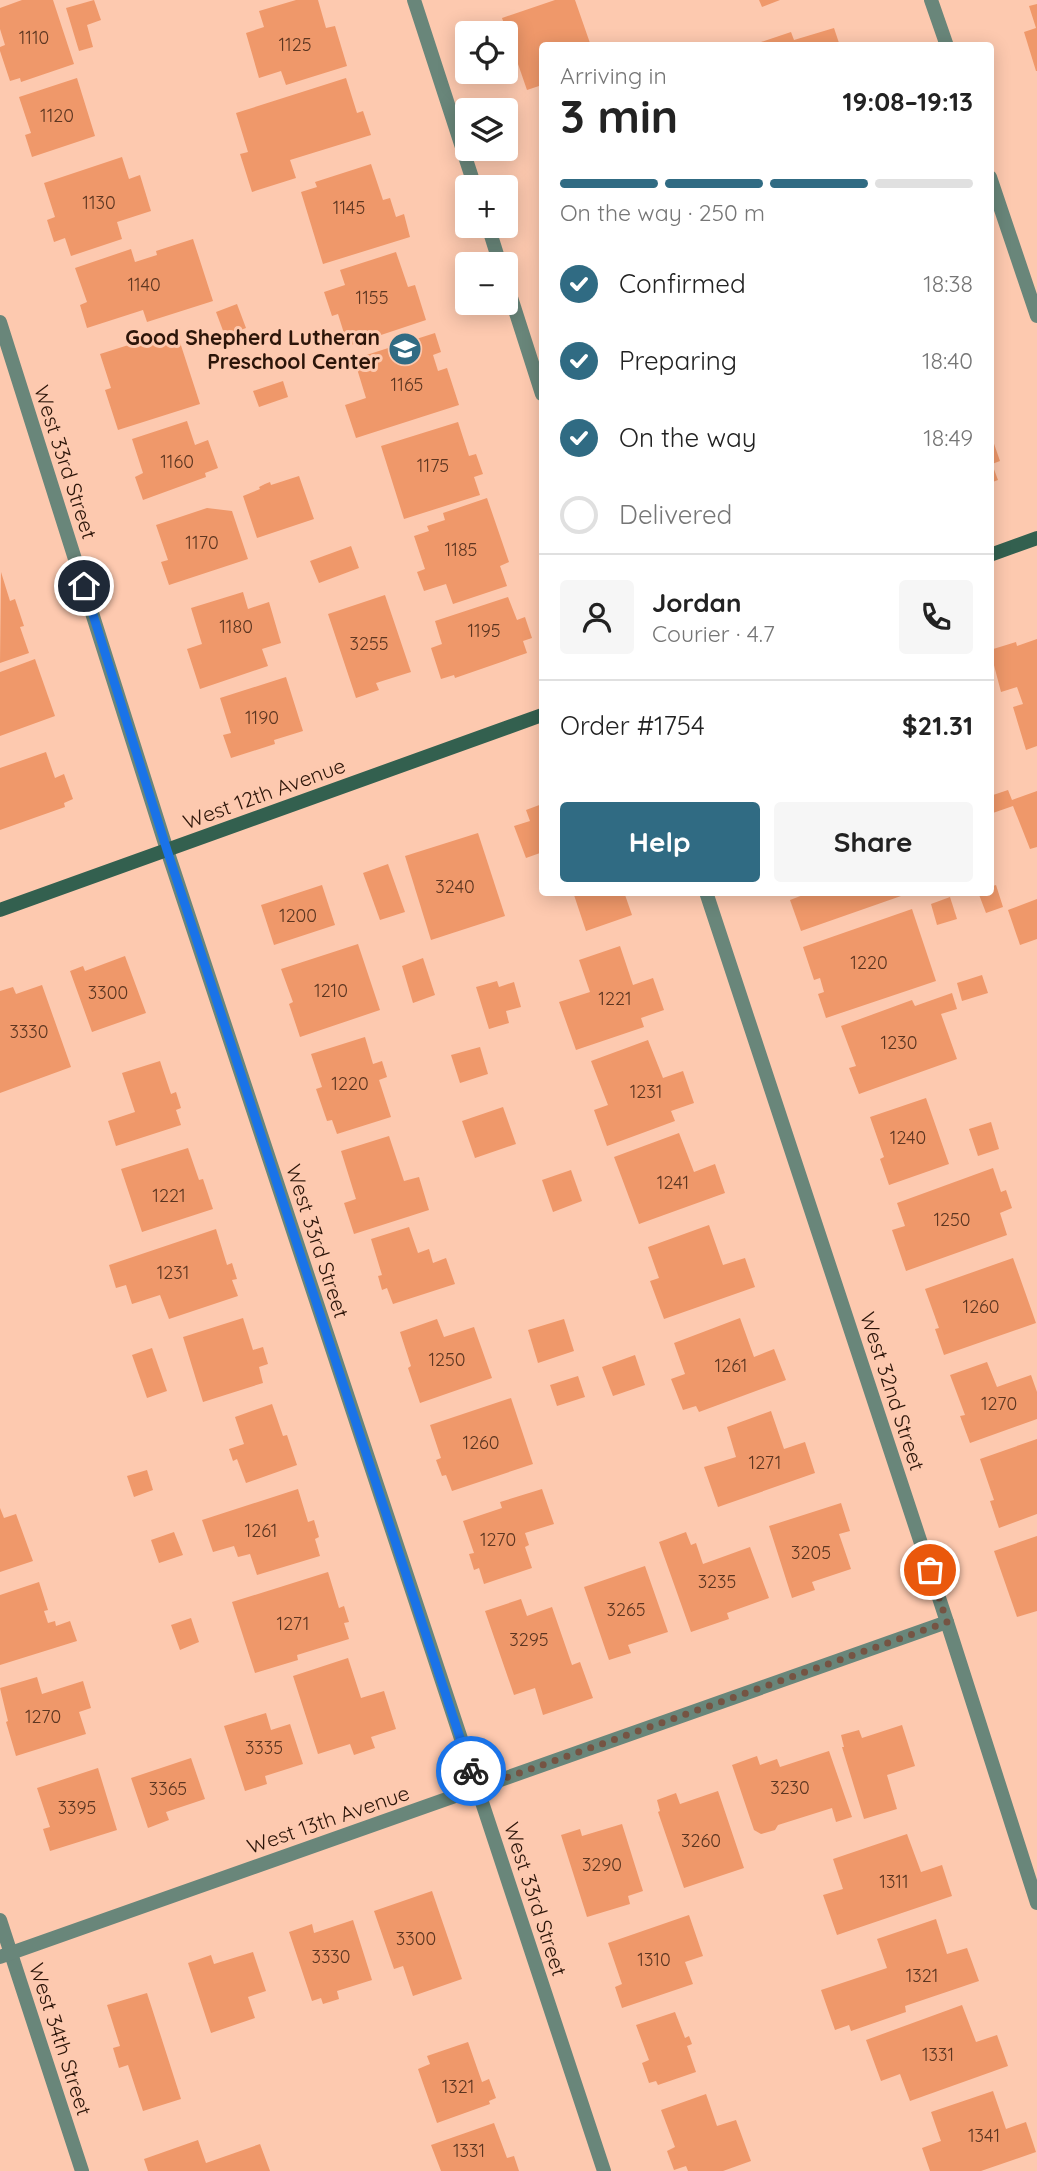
<!DOCTYPE html>
<html lang="en">
<head>
<meta charset="utf-8">
<style>
	:root { --surface:#fff; --page:#f6f6f6; --text:#222; --muted:#767676; --line:#e0e0e0; --accent:#306b83 }
	body { margin:0; font-family:Quicksand,sans-serif; background:var(--page); color:var(--text); height:100vh; display:flex; flex-direction:column; font-size:26px; white-space:nowrap }
	* { box-sizing:border-box; margin:0 }
	p { font-size:23px; color:var(--muted) }
	.icon { flex:none; width:38px; height:38px; fill:none; stroke:currentColor; stroke-width:2; stroke-linecap:round; stroke-linejoin:round }
	.map { position:relative; flex:1; overflow:hidden }
	.side { position:absolute; left:539px; top:42px; width:455px; height:854px; display:flex; flex-direction:column; background:var(--surface); border-radius:7px; box-shadow:0 4px 18px #0003 }
	.side>* { flex:none }
	.buttons { position:absolute; left:455px; top:21px; display:grid; gap:14px }
	.buttons a { display:grid; place-items:center; width:63px; height:63px; border-radius:7px; background:var(--surface); box-shadow:0 4px 18px #0003; font-size:35px }
	.pin { position:absolute; display:grid; place-items:center; width:60px; height:60px; color:#fff; margin:-30px; border:4px solid #fff; border-radius:50%; box-shadow:0 2px 7px #0007 }
	.courier { position:absolute; display:grid; place-items:center; width:70px; height:70px; margin:-35px; border:5px solid #1a73e8; border-radius:50%; background:#fff; color:#222; box-shadow:0 2px 9px #0007 }
	.overview em { font-style:normal; font-weight:700 }
	.overview div { display:flex; flex-direction:column-reverse }
	.overview { display:flex; align-items:center; justify-content:space-between; height:119px; padding:0 21px }
	h1 { font-size:46px; font-weight:700; line-height:52px }
	.bar { display:grid; grid-template-columns:repeat(4,1fr); gap:10px 7px; align-content:center; height:84px; padding:0 21px }
	.bar i { height:9px; border-radius:5px; background:var(--line) }
	.bar .active { background:var(--accent) }
	.bar p { grid-column:span 4 }
	.line { display:flex; align-items:center; gap:18px; padding:0 21px; border-top:2px solid var(--line) }
	.line div { flex:1 }
	.round { display:grid; place-items:center; flex:none; width:74px; height:74px; border-radius:7px; background:var(--page) }
	ol { padding:0 21px; list-style:none }
	li { display:flex; align-items:center; gap:21px; height:77px }
	li p { margin-inline-start:auto }
	li .icon { padding:7px; border-radius:50%; background:var(--accent); color:#fff; stroke-width:4 }
	li:last-child { color:var(--muted) }
	li i { width:38px; height:38px; border:4px solid var(--line); border-radius:50% }
	.cta { display:flex; gap:14px; margin-top:auto; padding:14px 21px }
	.cta a { flex:1; height:80px; border-radius:7px; background:var(--accent); color:#fff; font-size:28px; font-weight:700; line-height:80px; text-align:center }
	.cta a+a { background:var(--page); color:var(--text) }
	.map>svg:first-child { display:block }
</style>
</head>
<body>
<div class="map">
<svg width="1037" height="2171" viewBox="0 0 1037 2171">
	<rect width="100%" height="100%" fill="#fdc9af"/>
	<!-- building -->
	<g fill="#ef986a">
		<polygon points="22,0 53,0 74,64 21,82 20,78 10,81 0,51 0,47 5,45 0,29 0,8"/>
		<polygon points="94,0 101,20 87,25 93,47 79,51 66,8"/>
		<polygon points="296,0 318,0 326,28 335,26 347,66 286,85 281,71 259,78 246,33 264,27 259,11"/>
		<polygon points="555,0 575,0 591,46 542,46 542,85 527,90 502,18"/>
		<polygon points="759,0 780,0 762,7"/>
		<polygon points="1037,4 1037,71 1036,71 1024,32 1036,28 1029,6"/>
		<polygon points="834,28 840,46 749,46 791,32 794,40"/>
		<polygon points="77,78 95,136 32,157 25,135 31,133 19,97"/>
		<polygon points="346,78 357,113 363,111 371,135 290,160 296,178 252,192 240,154 248,152 236,113"/>
		<polygon points="122,157 129,179 140,175 151,211 117,222 122,239 71,256 65,238 54,242 47,220 55,217 44,183"/>
		<polygon points="371,164 383,200 390,198 396,217 404,214 410,237 323,264 301,192 317,187 315,182"/>
		<polygon points="193,239 213,301 147,322 143,310 87,328 80,305 87,302 75,268 131,249 135,262 157,255 156,251"/>
		<polygon points="396,252 408,287 415,285 426,320 348,346 338,314 332,316 324,292 345,285 340,270"/>
		<polygon points="237,304 246,328 225,336 216,312"/>
		<polygon points="176,330 200,404 118,430 105,390 111,388 100,354"/>
		<polygon points="435,333 441,352 433,355 438,371 447,368 459,405 356,438 345,405 366,398 354,359"/>
		<polygon points="283,381 288,397 259,407 253,391"/>
		<polygon points="187,421 195,445 208,440 218,468 205,473 206,477 143,500 135,477 143,473 132,439"/>
		<polygon points="458,422 469,456 476,454 483,474 474,477 480,495 404,519 381,446"/>
		<polygon points="991,435 1000,461 992,464 998,480 990,483"/>
		<polygon points="299,476 314,519 257,538 243,496 260,489 259,487 265,484 270,482 271,485"/>
		<polygon points="487,498 509,562 500,566 507,586 453,604 446,584 424,591 417,572 425,569 414,536 429,531 427,526 445,520 443,513"/>
		<polygon points="207,508 232,511 248,559 169,585 161,562 168,560 156,525"/>
		<polygon points="351,546 359,568 319,583 310,561"/>
		<polygon points="1,572 10,601 15,599 24,626 20,627 29,653 0,663"/>
		<polygon points="243,592 248,609 269,602 281,643 262,649 268,666 200,689 187,649 202,644 191,608"/>
		<polygon points="385,595 411,672 376,683 379,690 356,698 328,614"/>
		<polygon points="508,597 517,620 525,617 532,638 523,641 527,653 455,678 454,675 441,679 431,648 442,644 435,621"/>
		<polygon points="1037,639 1037,746 1026,750 1013,707 1023,704 1017,687 1001,692 990,650 1016,642 1017,646"/>
		<polygon points="35,659 55,716 0,736 0,672"/>
		<polygon points="286,677 303,731 274,740 275,744 231,758 223,735 231,733 220,698"/>
		<polygon points="46,752 55,778 64,774 73,799 64,803 65,807 0,830 0,768"/>
		<polygon points="1008,790 1012,800 1037,791 1037,847 1030,849 1013,806 990,814 990,796"/>
		<polygon points="542,804 542,859 540,853 526,858 514,826 530,821 526,810"/>
		<polygon points="478,833 505,916 431,940 405,856"/>
		<polygon points="388,864 405,912 380,920 363,873"/>
		<polygon points="322,885 335,925 274,945 261,905"/>
		<polygon points="996,885 1003,907 986,913 978,892 990,892 990,887"/>
		<polygon points="573,892 624,892 632,915 586,931"/>
		<polygon points="811,892 900,892 901,896 801,931 790,900"/>
		<polygon points="950,897 957,919 937,925 931,904"/>
		<polygon points="1037,899 1037,939 1020,945 1008,910"/>
		<polygon points="912,909 936,981 826,1018 818,994 824,992 820,978 814,980 803,947"/>
		<polygon points="358,944 380,1010 300,1037 289,1004 293,1002 281,969"/>
		<polygon points="620,946 633,985 653,978 664,1010 641,1018 644,1027 576,1050 559,1002 590,992 579,960"/>
		<polygon points="125,956 146,1013 92,1032 70,971 83,966 85,971"/>
		<polygon points="423,958 435,995 413,1003 402,966"/>
		<polygon points="982,975 988,993 962,1001 957,983"/>
		<polygon points="497,981 499,987 514,982 521,1007 506,1011 509,1023 489,1029 476,987"/>
		<polygon points="42,985 71,1067 0,1093 0,991 13,987 16,994"/>
		<polygon points="952,993 957,1009 941,1014 957,1059 859,1094 849,1068 856,1066 841,1026 912,1000 915,1006"/>
		<polygon points="365,1037 373,1064 382,1061 387,1077 379,1080 391,1117 337,1134 332,1120 327,1121 316,1089 322,1087 311,1054"/>
		<polygon points="648,1040 663,1078 683,1071 694,1103 671,1111 675,1121 607,1146 594,1110 608,1105 591,1061"/>
		<polygon points="480,1047 488,1074 460,1083 451,1055"/>
		<polygon points="160,1061 171,1094 176,1092 181,1108 176,1110 181,1125 116,1146 108,1121 135,1112 122,1073"/>
		<polygon points="926,1098 949,1164 889,1185 880,1159 884,1157 870,1117"/>
		<polygon points="503,1107 516,1144 475,1158 462,1121"/>
		<polygon points="991,1122 999,1149 978,1156 969,1129"/>
		<polygon points="679,1133 694,1172 715,1164 725,1193 639,1224 614,1157"/>
		<polygon points="389,1136 404,1181 419,1177 429,1210 354,1234 344,1203 356,1199 341,1151"/>
		<polygon points="188,1148 199,1180 203,1179 213,1209 142,1232 121,1169"/>
		<polygon points="993,1168 1001,1192 1006,1190 1012,1208 1000,1213 1007,1235 906,1271 892,1230 905,1226 897,1203"/>
		<polygon points="571,1170 582,1201 553,1212 542,1180"/>
		<polygon points="709,1225 723,1265 745,1258 755,1287 664,1319 650,1281 659,1278 648,1247"/>
		<polygon points="409,1227 418,1253 429,1249 433,1263 446,1258 455,1284 393,1304 387,1288 382,1290 378,1276 382,1275 371,1239"/>
		<polygon points="216,1229 227,1265 232,1263 237,1279 232,1280 238,1296 169,1319 160,1295 132,1304 126,1285 116,1288 109,1265"/>
		<polygon points="1013,1258 1036,1323 944,1355 935,1329 939,1328 925,1289"/>
		<polygon points="243,1318 253,1350 263,1347 268,1364 259,1367 263,1383 203,1402 183,1337"/>
		<polygon points="740,1318 754,1357 774,1349 786,1380 699,1412 696,1406 683,1410 671,1379 685,1374 674,1343"/>
		<polygon points="437,1319 444,1337 474,1327 492,1378 420,1403 408,1368 411,1366 400,1332"/>
		<polygon points="564,1319 574,1351 538,1363 528,1330"/>
		<polygon points="152,1348 167,1391 147,1398 132,1355"/>
		<polygon points="635,1355 645,1385 613,1396 602,1367"/>
		<polygon points="987,1362 997,1387 1031,1375 1037,1392 1037,1419 970,1443 960,1416 965,1415 950,1375"/>
		<polygon points="578,1376 585,1397 557,1406 550,1385"/>
		<polygon points="511,1398 533,1464 452,1491 446,1475 442,1476 436,1460 441,1458 430,1425"/>
		<polygon points="272,1404 283,1436 287,1435 297,1465 246,1483 237,1459 233,1461 229,1449 244,1444 235,1417"/>
		<polygon points="771,1411 784,1449 805,1442 815,1473 718,1507 704,1467 736,1457 727,1427"/>
		<polygon points="1037,1439 1037,1514 999,1528 990,1501 994,1500 980,1459"/>
		<polygon points="147,1470 153,1490 134,1497 127,1476"/>
		<polygon points="298,1489 308,1522 314,1520 319,1537 315,1539 320,1556 257,1575 250,1554 238,1557 234,1546 213,1552 202,1520"/>
		<polygon points="542,1489 554,1524 525,1533 529,1545 525,1547 532,1568 484,1584 479,1568 474,1570 469,1554 474,1553 463,1521 502,1508 500,1502"/>
		<polygon points="841,1503 850,1531 839,1534 851,1569 812,1582 815,1590 792,1598 769,1526"/>
		<polygon points="0,1508 4,1518 16,1514 33,1561 0,1572"/>
		<polygon points="174,1532 183,1555 159,1563 151,1540"/>
		<polygon points="686,1532 691,1545 696,1543 703,1564 750,1547 769,1598 727,1613 729,1619 691,1632 659,1542"/>
		<polygon points="1037,1536 1037,1611 1017,1617 994,1551"/>
		<polygon points="645,1566 668,1632 628,1645 631,1653 609,1660 584,1587"/>
		<polygon points="328,1572 339,1608 344,1606 349,1622 344,1623 349,1639 297,1655 298,1660 255,1673 232,1602"/>
		<polygon points="39,1582 48,1610 44,1611 48,1623 55,1621 56,1626 70,1621 77,1641 0,1665 0,1595"/>
		<polygon points="521,1599 527,1616 552,1607 572,1665 580,1662 593,1698 543,1715 535,1688 514,1695 485,1611"/>
		<polygon points="191,1618 199,1642 180,1650 171,1625"/>
		<polygon points="348,1658 361,1698 384,1691 396,1729 371,1737 375,1748 354,1755 350,1744 318,1754 293,1676"/>
		<polygon points="37,1677 42,1694 83,1681 91,1708 79,1712 86,1734 16,1756 6,1722 8,1721 0,1688"/>
		<polygon points="266,1713 271,1730 290,1724 303,1764 265,1776 267,1784 245,1791 224,1726"/>
		<polygon points="902,1725 915,1766 887,1775 897,1809 864,1819 842,1747 844,1747 841,1735 859,1730 862,1738"/>
		<polygon points="829,1751 852,1817 836,1822 832,1808 778,1825 775,1830 761,1834 754,1830 732,1765 757,1756 760,1765 777,1759 780,1767"/>
		<polygon points="191,1758 205,1799 166,1812 169,1820 148,1828 131,1778"/>
		<polygon points="98,1768 117,1830 50,1851 43,1829 50,1827 37,1788"/>
		<polygon points="718,1791 744,1868 684,1888 658,1812 660,1811 657,1800 676,1793 680,1804"/>
		<polygon points="622,1824 643,1891 628,1896 630,1904 587,1917 561,1835 580,1829 582,1836"/>
		<polygon points="907,1834 921,1872 942,1865 952,1896 837,1935 823,1895 843,1889 833,1859"/>
		<polygon points="432,1891 462,1979 413,1996 403,1966 394,1969 374,1911"/>
		<polygon points="689,1915 703,1956 685,1962 693,1984 622,2008 615,1987 622,1984 608,1943"/>
		<polygon points="936,1919 947,1954 967,1948 979,1981 905,2006 906,2012 851,2031 849,2025 835,2030 821,1990 887,1968 877,1939"/>
		<polygon points="353,1920 372,1980 337,1991 339,1999 323,2004 321,1998 312,2001 289,1932 312,1924 314,1933"/>
		<polygon points="253,1952 266,1991 248,1997 255,2018 211,2033 188,1963 211,1955 214,1964"/>
		<polygon points="147,1993 181,2099 143,2111 128,2065 119,2068 113,2048 120,2046 107,2005"/>
		<polygon points="962,2005 976,2042 997,2035 1008,2066 910,2101 900,2074 881,2081 866,2040"/>
		<polygon points="675,2012 685,2038 689,2036 692,2044 687,2046 696,2072 658,2085 656,2081 649,2083 642,2063 649,2060 636,2025"/>
		<polygon points="468,2042 482,2082 489,2079 496,2098 489,2101 490,2104 437,2123 418,2069 430,2064 427,2056"/>
		<polygon points="993,2091 1006,2129 1026,2122 1036,2152 981,2171 930,2171 922,2148 941,2141 931,2112"/>
		<polygon points="706,2094 717,2126 736,2120 751,2161 723,2171 688,2171 686,2166 674,2170 667,2151 675,2147 661,2110"/>
		<polygon points="494,2123 507,2158 514,2156 519,2171 441,2171 431,2145"/>
		<polygon points="198,2140 206,2163 260,2144 270,2171 148,2171 144,2159"/>
	</g>
	<g fill="none" stroke-linecap="round" stroke-linejoin="round">
		<!-- street -->
		<g stroke="#69867a" stroke-width="14">
			<polyline points="414,0 475,187"/>
			<polyline points="931,0 947,46"/>
			<polyline points="990,177 1037,316"/>
			<polyline points="488,226 500,264"/>
			<polyline points="506,282 542,394"/>
			<polyline points="0,322 167,850 604,2171"/>
			<polyline points="706,892 947,1622 1037,1903"/>
			<polyline points="0,1920 82,2171"/>
			<polyline points="0,1957 947,1622"/>
		</g>
		<!-- secondary -->
		<g stroke="#33604f" stroke-width="14">
			<polyline points="990,555 1037,538"/>
			<polyline points="0,910 542,715"/>
		</g>
	</g>
	<g fill="none" stroke-linecap="round" stroke-linejoin="round">
		<!-- done -->
		<polyline stroke="#755443" stroke-width="7" stroke-dasharray="0 12.6" points="471,1771 477,1788 947,1622 930,1570"/>
		<!-- route -->
		<polyline stroke="#1a73e8" stroke-width="9" points="84,586 167,850 471,1771"/>
	</g>
	<!-- icons -->
	<defs>
		<symbol id="school-disc" viewBox="-11 -11 22 22"><circle r="9.5" fill="#306b83" stroke="#fdc9af"/><path d="M0-5L7-2L0 1L-7-2ZM-4 1L0 2.5L4 1V4Q0 6-4 4Z" fill="#fff"/></symbol>
	</defs>
	<g fill-rule="evenodd">
		<use href="#school-disc" x="386" y="330" width="38" height="38"/>
	</g>
	<g text-anchor="middle" dominant-baseline="central" stroke-width="6" stroke-linejoin="round" paint-order="stroke">
		<!-- number labels -->
		<g font-size="18" fill="#5d3621">
			<text x="34" y="37">1110</text>
			<text x="295" y="44">1125</text>
			<text x="57" y="115">1120</text>
			<text x="99" y="202">1130</text>
			<text x="349" y="207">1145</text>
			<text x="144" y="284">1140</text>
			<text x="372" y="297">1155</text>
			<text x="407" y="384">1165</text>
			<text x="177" y="461">1160</text>
			<text x="433" y="465">1175</text>
			<text x="202" y="542">1170</text>
			<text x="461" y="549">1185</text>
			<text x="236" y="626">1180</text>
			<text x="484" y="630">1195</text>
			<text x="369" y="643">3255</text>
			<text x="262" y="717">1190</text>
			<text x="455" y="886">3240</text>
			<text x="298" y="915">1200</text>
			<text x="869" y="962">1220</text>
			<text x="331" y="990">1210</text>
			<text x="108" y="992">3300</text>
			<text x="615" y="998">1221</text>
			<text x="29" y="1031">3330</text>
			<text x="899" y="1042">1230</text>
			<text x="350" y="1083">1220</text>
			<text x="646" y="1091">1231</text>
			<text x="908" y="1137">1240</text>
			<text x="673" y="1182">1241</text>
			<text x="169" y="1195">1221</text>
			<text x="952" y="1219">1250</text>
			<text x="173" y="1272">1231</text>
			<text x="981" y="1306">1260</text>
			<text x="447" y="1359">1250</text>
			<text x="731" y="1365">1261</text>
			<text x="999" y="1403">1270</text>
			<text x="481" y="1442">1260</text>
			<text x="765" y="1462">1271</text>
			<text x="261" y="1530">1261</text>
			<text x="498" y="1539">1270</text>
			<text x="811" y="1552">3205</text>
			<text x="717" y="1581">3235</text>
			<text x="626" y="1609">3265</text>
			<text x="293" y="1623">1271</text>
			<text x="529" y="1639">3295</text>
			<text x="43" y="1716">1270</text>
			<text x="264" y="1747">3335</text>
			<text x="790" y="1787">3230</text>
			<text x="168" y="1788">3365</text>
			<text x="77" y="1807">3395</text>
			<text x="701" y="1840">3260</text>
			<text x="602" y="1864">3290</text>
			<text x="894" y="1881">1311</text>
			<text x="416" y="1938">3300</text>
			<text x="331" y="1956">3330</text>
			<text x="654" y="1959">1310</text>
			<text x="922" y="1975">1321</text>
			<text x="938" y="2054">1331</text>
			<text x="458" y="2086">1321</text>
			<text x="984" y="2135">1341</text>
			<text x="469" y="2150">1331</text>
		</g>
		<!-- poi labels -->
		<g font-size="21" font-weight="bold" fill="#2c1509" stroke="#fdc9af" text-anchor="end">
			<text x="380" y="337">Good Shepherd Lutheran<tspan x="380" dy="24">Preschool Center</tspan></text>
		</g>
		<!-- street labels -->
		<g font-size="21" fill="#2c1509" stroke="#fdc9af">
			<text transform="translate(66 462) rotate(72)">West 33rd Street</text>
			<text transform="translate(264 793) rotate(-20)">West 12th Avenue</text>
			<text transform="translate(318 1241) rotate(72)">West 33rd Street</text>
			<text transform="translate(893 1391) rotate(72)">West 32nd Street</text>
			<text transform="translate(328 1819) rotate(-19)">West 13th Avenue</text>
			<text transform="translate(536 1899) rotate(72)">West 33rd Street</text>
			<text transform="translate(61 2039) rotate(72)">West 34th Street</text>
		</g>
	</g>
</svg>
<div class="buttons">
<a><svg class="icon" aria-label="locate" viewBox="0 0 24 24"><circle cx="12" cy="12" r="6"/><path d="M12 2v4M12 18v4M2 12h4M18 12h4"/></svg></a>
<a><svg class="icon" aria-label="layers" viewBox="0 0 24 24"><path d="M12 4l9 5-9 5-9-5zM3 14l9 5 9-5"/></svg></a>
<a>+</a>
<a>−</a>
</div>
<div class="pin" style="left:930px;top:1570px;background:#ea580c"><svg class="icon" aria-label="bag" viewBox="0 0 24 24"><path d="M5 8h14l-1 12H6zM9 8a3 3 0 0 1 6 0"/></svg></div>
<div class="pin" style="left:84px;top:586px;background:#1f2937"><svg class="icon" aria-label="home" viewBox="0 0 24 24"><path d="M3 11l9-7 9 7M6 9v11h12V9"/></svg></div>
<div class="courier" style="left:471px;top:1771px"><svg class="icon" aria-label="bike" viewBox="0 0 24 24"><circle cx="6" cy="16" r="4"/><circle cx="18" cy="16" r="4"/><path d="M6 16l4-8h5l3 8M10 8l3 8H6M13 5h3"/></svg></div>
<section class="side">
<div class="overview"><div><h1>3 min</h1><p>Arriving in</p></div><em>19:08–19:13</em></div>
<div class="bar"><i class="active"></i><i class="active"></i><i class="active"></i><i></i><p>On the way · 250 m</p></div>
<ol>
<li><svg class="icon" aria-label="check" viewBox="0 0 24 24"><path d="M5 12l5 5 9-10"/></svg>Confirmed<p>18:38</p></li>
<li><svg class="icon" aria-label="check" viewBox="0 0 24 24"><path d="M5 12l5 5 9-10"/></svg>Preparing<p>18:40</p></li>
<li><svg class="icon" aria-label="check" viewBox="0 0 24 24"><path d="M5 12l5 5 9-10"/></svg>On the way<p>18:49</p></li>
<li><i></i>Delivered</li>
</ol>
<div class="line" style="height:126px"><a class="round"><svg class="icon" aria-label="person" viewBox="0 0 24 24"><circle cx="12" cy="8" r="4"/><path d="M4 21q1-7 8-7t8 7"/></svg></a><div><b>Jordan</b><p>Courier · 4.7</p></div><a class="round"><svg class="icon" aria-label="phone" viewBox="0 0 24 24"><path d="M5 4h4l2 5-3 2q2 4 5 5l2-3 5 2v4C11 20 4 13 5 4z"/></svg></a></div>
<div class="line" style="height:91px"><div>Order #1754</div><b>$21.31</b></div>
<div class="cta"><a>Help</a><a>Share</a></div>
</section>
</div>
</body>
</html>
